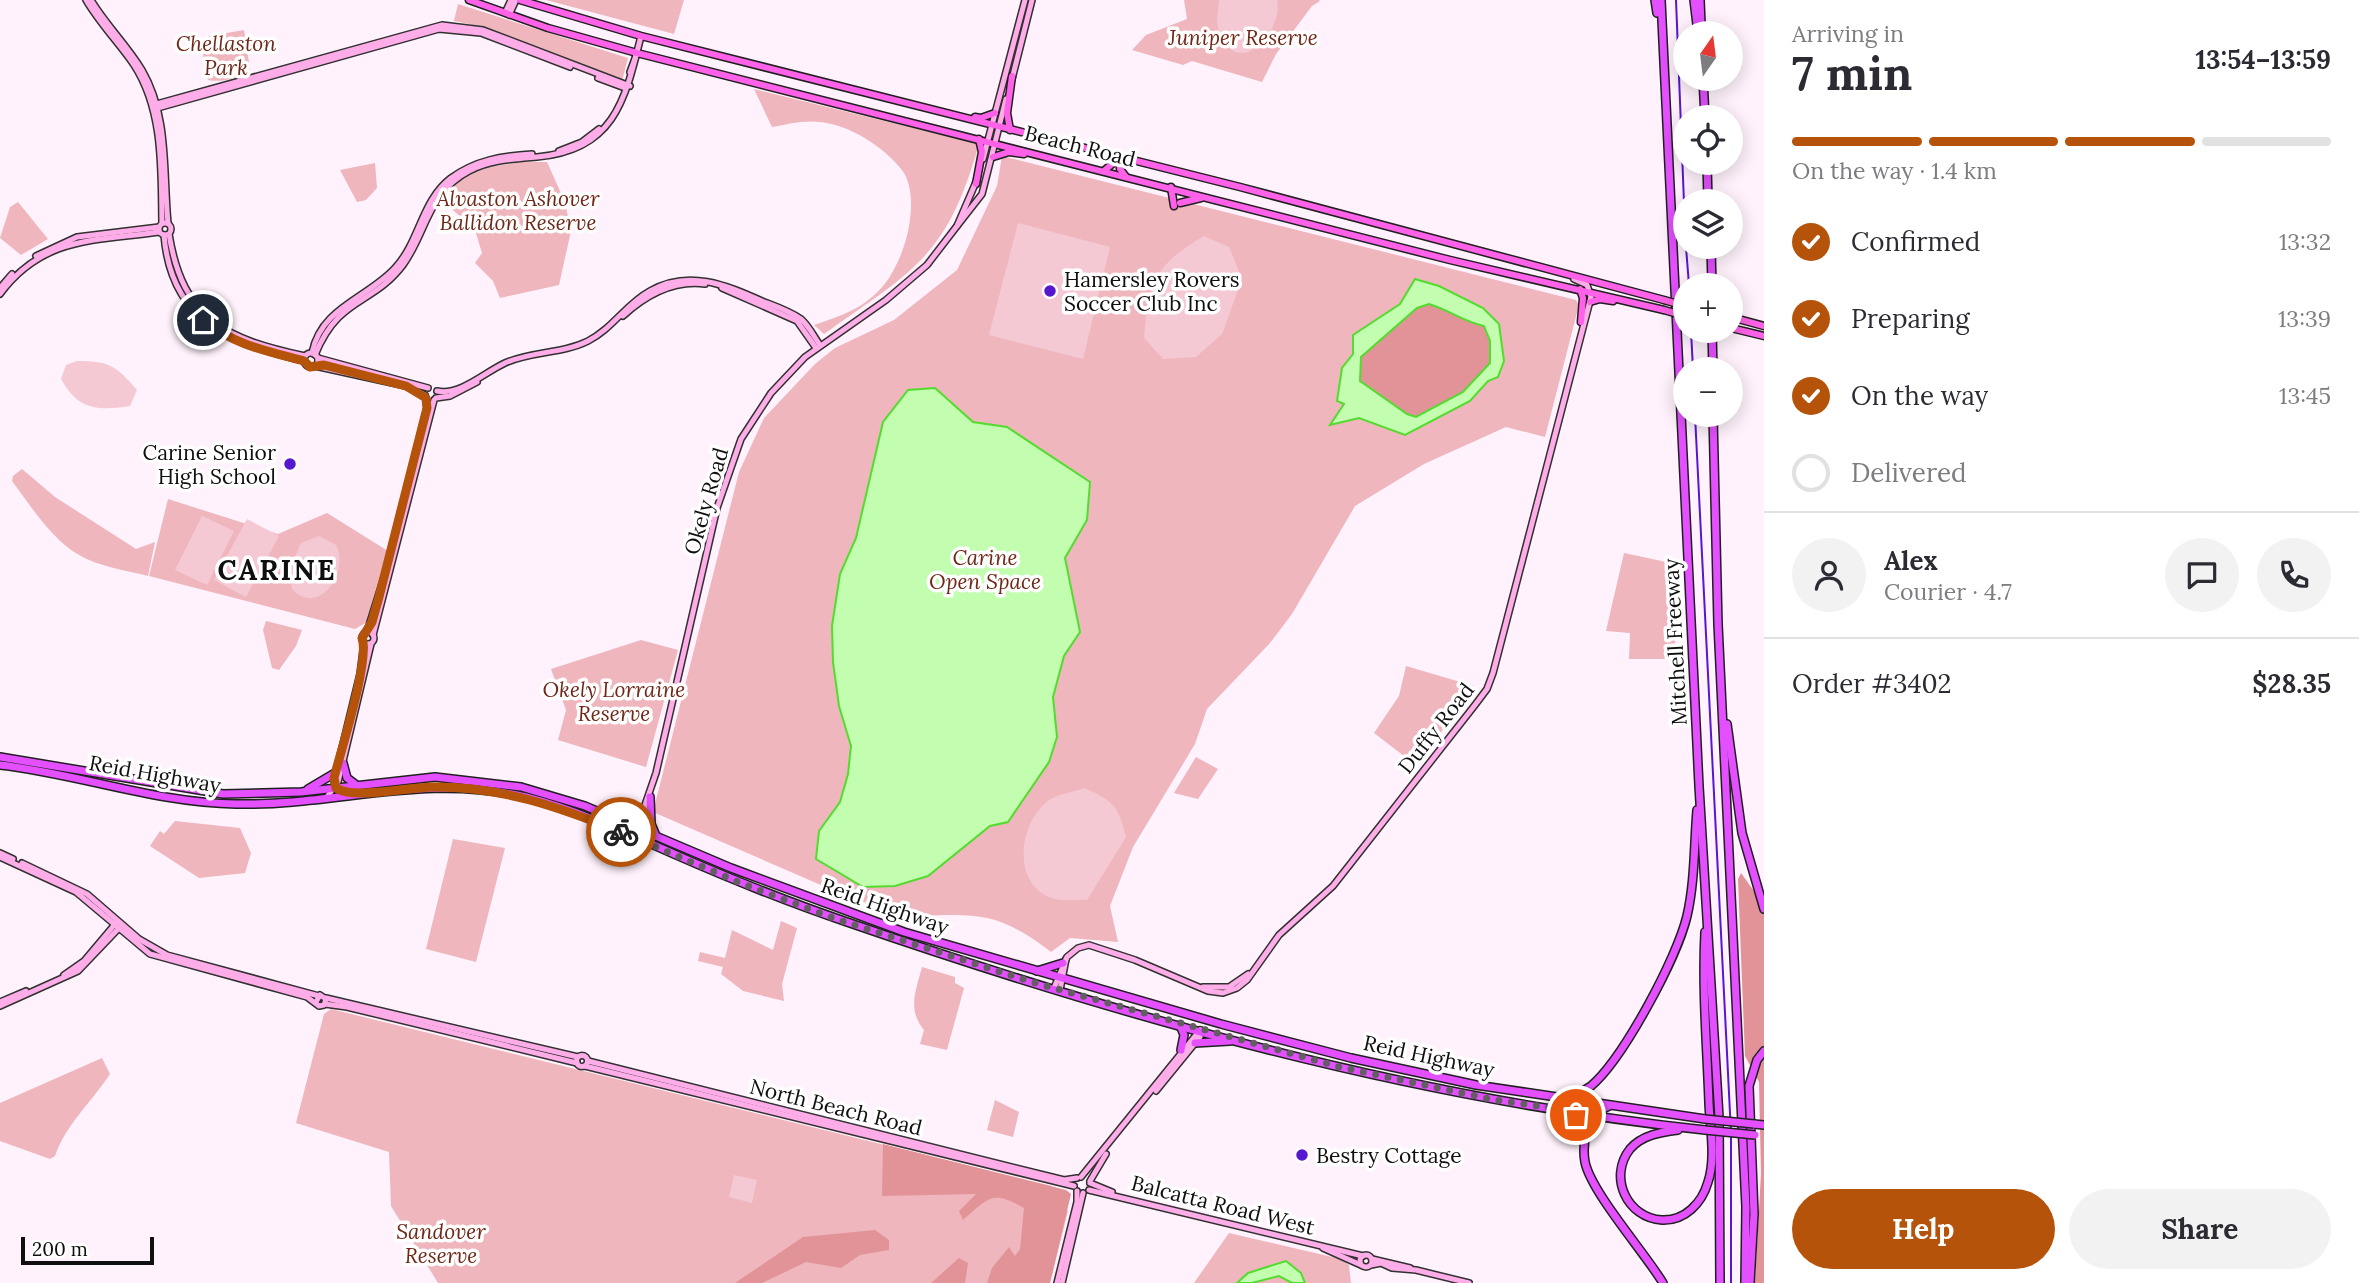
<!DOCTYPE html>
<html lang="en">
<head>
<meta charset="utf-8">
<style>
	:root { --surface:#fff; --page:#f2f2f3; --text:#2b2b33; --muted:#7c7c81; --line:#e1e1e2; --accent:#b45309 }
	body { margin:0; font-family:Lora,serif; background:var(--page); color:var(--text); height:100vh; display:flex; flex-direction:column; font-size:26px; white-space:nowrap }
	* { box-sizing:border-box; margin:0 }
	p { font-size:23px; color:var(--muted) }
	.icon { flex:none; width:38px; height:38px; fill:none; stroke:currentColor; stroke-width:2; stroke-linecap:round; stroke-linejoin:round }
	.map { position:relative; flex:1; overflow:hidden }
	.side { display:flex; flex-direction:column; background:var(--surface); width:595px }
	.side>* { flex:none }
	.needle { width:46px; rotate:14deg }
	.tools { position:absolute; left:1673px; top:21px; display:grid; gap:14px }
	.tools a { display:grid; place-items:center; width:70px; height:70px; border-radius:50%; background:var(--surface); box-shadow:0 4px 18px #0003; font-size:35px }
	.scale { position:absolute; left:21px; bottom:18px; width:133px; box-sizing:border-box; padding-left:7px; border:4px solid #0f0f0f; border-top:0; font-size:19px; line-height:24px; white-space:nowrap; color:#0f0f0f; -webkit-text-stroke:5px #fff; paint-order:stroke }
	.pin { position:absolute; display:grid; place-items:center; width:60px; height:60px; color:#fff; margin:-30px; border:4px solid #fff; border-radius:50%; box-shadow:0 2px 7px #0007 }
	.courier { position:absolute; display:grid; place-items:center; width:70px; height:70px; margin:-35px; border:5px solid #b45309; border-radius:50%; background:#fff; color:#222; box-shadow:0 2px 9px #0007 }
	.overview em { font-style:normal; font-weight:700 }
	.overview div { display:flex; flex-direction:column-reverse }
	.overview { display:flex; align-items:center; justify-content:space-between; height:119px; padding:0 28px }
	h1 { font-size:46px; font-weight:700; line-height:52px }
	.bar { display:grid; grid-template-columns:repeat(4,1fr); gap:10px 7px; align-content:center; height:84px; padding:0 28px }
	.bar i { height:9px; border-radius:5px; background:var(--line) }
	.bar .current { background:var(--accent) }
	.bar p { grid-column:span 4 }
	.line { display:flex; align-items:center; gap:18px; padding:0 28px; border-top:2px solid var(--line) }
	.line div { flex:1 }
	.round { display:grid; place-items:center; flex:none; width:74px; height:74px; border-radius:37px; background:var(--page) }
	ol { padding:0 28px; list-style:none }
	li { display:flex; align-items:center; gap:21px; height:77px }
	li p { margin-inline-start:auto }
	li .icon { padding:7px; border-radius:50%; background:var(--accent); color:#fff; stroke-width:4 }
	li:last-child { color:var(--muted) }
	li i { width:38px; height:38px; border:4px solid var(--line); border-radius:50% }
	.button { display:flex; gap:14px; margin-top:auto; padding:14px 28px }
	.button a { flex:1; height:80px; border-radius:42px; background:var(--accent); color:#fff; font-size:28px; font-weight:700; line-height:80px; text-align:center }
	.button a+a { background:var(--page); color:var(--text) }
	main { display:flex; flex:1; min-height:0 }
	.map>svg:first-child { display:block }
</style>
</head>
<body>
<main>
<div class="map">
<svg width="1764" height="1283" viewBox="0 0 1764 1283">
	<rect width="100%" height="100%" fill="#fff2fc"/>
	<!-- green -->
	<g fill="#efb6bd">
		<polygon points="546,0 684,0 674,34"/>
		<polygon points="1184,0 1319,0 1320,1 1312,6 1276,54 1262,82 1192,61 1183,65 1132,50 1146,35 1187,19"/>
		<polygon points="458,4 628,58 622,81 478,26 454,21"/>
		<path d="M 244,30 L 250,69 C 241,78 221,83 208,80 C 201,66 201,50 209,36 Z"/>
		<path d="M 754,89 L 979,144 C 947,257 914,270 824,334 L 814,325 C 834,318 855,312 872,297 C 889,283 898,264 905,243 C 911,223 916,189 902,170 C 884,147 850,125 820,122 C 804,120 788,124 772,127 Z"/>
		<path d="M 1002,156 L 1576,300 L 1579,305 L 1545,437 L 1506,427 L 1424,464 L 1355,506 L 1292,614 L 1270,643 L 1207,709 L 1195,744 L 1133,847 L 1110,906 L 1118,942 L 1070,938 L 1051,952 C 1002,915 983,913 923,916 L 921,922 L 912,920 L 837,892 L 653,812 L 739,472 L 764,418 L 815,364 L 835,348 L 894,320 L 957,270 L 997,186 Z"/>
		<path d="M 524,162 L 547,162 L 565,202 L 571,231 L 559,285 L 500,298 L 493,281 L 475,263 L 482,253 L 475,230 L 443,201 C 457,168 493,166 524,162 Z"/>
		<polygon points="375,163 377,188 366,200 357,202 340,170"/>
		<polygon points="18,202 48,239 21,255 0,238 10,207"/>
		<path d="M 22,469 L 55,497 L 136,549 L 155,542 L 148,576 C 126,570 99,567 79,555 C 51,539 31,506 12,481 L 13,476 Z"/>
		<polygon points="168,499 278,534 327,513 388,551 367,622 355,629 149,576"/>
		<polygon points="1624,553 1671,563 1675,570 1675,659 1629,659 1630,633 1606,631"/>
		<polygon points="266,621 302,630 296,646 279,670 272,668 263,630"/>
		<polygon points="641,640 678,650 646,767 558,740 566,710 551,669"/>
		<polygon points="1406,666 1474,686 1417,766 1374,733 1399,696"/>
		<polygon points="1196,757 1218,769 1198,799 1174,793"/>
		<polygon points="175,821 240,828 251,853 245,873 199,878 150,846 160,831 164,834"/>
		<polygon points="453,839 505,848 476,962 426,949"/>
		<polygon points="781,921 797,928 782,984 784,1001 743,991 721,974 723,967 698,961 700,952 725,958 732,930 773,950"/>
		<path d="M 922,967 L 955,977 L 955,983 L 964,988 L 947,1050 L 920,1044 L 924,1030 C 907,1010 916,990 922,967 Z"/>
		<polygon points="331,1009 1052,1186 1068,1211 1050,1283 438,1283 391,1206 389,1152 296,1123 324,1014"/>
		<path d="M 102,1058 L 110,1074 C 91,1103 66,1124 55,1156 L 50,1159 L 0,1141 L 0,1103 Z"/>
		<polygon points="995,1100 1019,1112 1013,1137 987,1130"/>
		<polygon points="1229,1233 1341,1259 1349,1265 1351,1283 1194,1283"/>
	</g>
	<!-- forest -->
	<g fill="#e19398">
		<path d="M 1429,304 C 1448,310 1464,322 1484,326 L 1490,341 L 1490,364 L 1463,393 L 1416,417 L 1407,414 L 1360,381 L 1361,357 L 1417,308 Z"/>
		<polygon points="1741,873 1764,905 1764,1283 1755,1283 1761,1173 1759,1082 1745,1056 1738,879"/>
		<path d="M 883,1144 L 1066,1190 L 1071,1194 L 1050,1283 L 987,1283 L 992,1268 L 1009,1247 L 1015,1256 L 1020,1249 L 1024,1208 C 992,1190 990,1197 963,1220 L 959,1211 L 976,1194 L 882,1196 Z"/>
		<polygon points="875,1230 889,1240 889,1250 860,1255 841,1268 806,1262 762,1283 735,1283 803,1237"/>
		<polygon points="959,1258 968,1263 965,1283 931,1283"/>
	</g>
	<!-- pitch -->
	<g fill="#f5c9d4">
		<path d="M 1219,0 L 1277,0 C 1282,21 1259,62 1233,51 C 1229,49 1224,43 1220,40 L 1217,20 Z"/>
		<polygon points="1018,223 1110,247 1083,359 989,335"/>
		<path d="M 1204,236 L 1229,247 L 1242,279 L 1222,334 L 1196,357 L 1163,359 L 1144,338 C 1148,282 1155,265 1204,236 Z"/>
		<path d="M 77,361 C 110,361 116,366 137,390 L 130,406 C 97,411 78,410 61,379 L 66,365 Z"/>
		<polygon points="202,516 234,531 207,585 175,570"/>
		<polygon points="247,519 279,536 246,597 214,580"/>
		<path d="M 319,536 L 336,545 C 350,571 319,618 292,589 L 289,571 L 301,543 Z"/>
		<path d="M 1084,788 C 1113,800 1119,807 1126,837 L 1087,900 C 1076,899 1059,902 1049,897 C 1011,880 1020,822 1048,801 C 1057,794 1074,792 1084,788 Z"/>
		<polygon points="734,1175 757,1180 752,1203 729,1197"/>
	</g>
	<!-- water -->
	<g fill="#c2fdb0" stroke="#53dc2e" stroke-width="2" fill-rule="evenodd">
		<path d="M 1415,279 L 1439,286 L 1483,308 L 1499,324 L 1504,361 L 1498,377 L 1488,381 L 1470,401 L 1405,435 L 1359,418 L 1330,425 L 1344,404 L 1337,401 L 1342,368 L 1353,354 L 1353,335 L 1400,304 ZM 1429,304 C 1449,310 1464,322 1484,326 L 1490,341 L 1490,363 L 1463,392 L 1416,417 L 1407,414 L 1360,381 L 1361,357 L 1417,308 Z"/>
		<polygon points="935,388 973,422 1007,427 1090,482 1087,520 1065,558 1080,632 1064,656 1053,697 1057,737 1049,762 1008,822 990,826 928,876 895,886 863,887 816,859 819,831 840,802 848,774 851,746 839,706 833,662 832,626 840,574 856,538 883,422 908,390"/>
		<polygon points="1286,1261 1301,1273 1305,1283 1292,1283 1279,1276 1252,1283 1237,1283 1248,1273"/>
	</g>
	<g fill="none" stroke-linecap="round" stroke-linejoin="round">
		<defs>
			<g id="secondary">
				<path d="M 86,0 C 100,24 119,43 134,65 C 164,111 161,171 162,223"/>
				<path d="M 91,0 C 106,25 127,45 142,70 C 169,116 163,172 168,223"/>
				<polyline points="505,13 511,0"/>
				<polyline points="509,15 516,0"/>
				<polyline points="630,72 637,53"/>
				<polyline points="598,78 625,88"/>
				<polyline points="1012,79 1032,0"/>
				<polyline points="153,105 442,25 483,30 630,86"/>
				<polyline points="154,109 439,29 481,33 570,67"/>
				<polyline points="559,151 582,142 599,129"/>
				<polyline points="983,159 1025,0"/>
				<circle cx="165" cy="229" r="6"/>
				<polyline points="957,226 982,194 1006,99"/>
				<path d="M 169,234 C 183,321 227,339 305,356"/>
				<path d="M 164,235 C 171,323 231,343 304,361"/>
				<polyline points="36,256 77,237 159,227"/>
				<polyline points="0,288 12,274"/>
				<polyline points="722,288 797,321 816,348"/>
				<path d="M 0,294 C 43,236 96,241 159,232"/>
				<path d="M 623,316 C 646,295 674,280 705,284"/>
				<path d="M 312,353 C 321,307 368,298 395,268 C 420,241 421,201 451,178 C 476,160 501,156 532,154"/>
				<circle cx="311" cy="360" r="7"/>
				<path d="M 315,355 C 339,296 372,306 403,265 C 427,232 427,193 469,171 C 490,160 513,159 537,157 C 614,150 625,101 641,36"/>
				<polyline points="318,358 428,388"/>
				<polyline points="315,366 406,386 425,395"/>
				<path d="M 437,391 C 460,396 485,372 505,363 C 531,351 562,354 588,341 C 612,329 626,304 650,291 C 689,269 726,285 762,301 C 775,306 790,311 801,319 C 809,326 814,337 820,345"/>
				<polyline points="436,398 450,396 477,382"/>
				<circle cx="368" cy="638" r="6"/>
				<polyline points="367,632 386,571 427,408 426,398"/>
				<polyline points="373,635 434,400"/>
				<polyline points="354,793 339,790 334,781 360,674 364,643"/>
				<polyline points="327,797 338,782 371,644"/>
				<polyline points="640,833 648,805"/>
				<polyline points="634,837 656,773 717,508 741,439 771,393 805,357 886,300 927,265 957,226 976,182"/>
				<polyline points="0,853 13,859"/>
				<polyline points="0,857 76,892 150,954 307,997 319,1006 324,1005 326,999 320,995 316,1002"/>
				<polyline points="22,863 87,894 139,939 167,955 319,996"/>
				<polyline points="64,975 84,961 116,923"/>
				<polyline points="1203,987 1229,987 1248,974"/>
				<polyline points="1054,988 1067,957 1078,948 1089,945 1135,960 1208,991 1223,993 1237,988 1247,980 1279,935 1333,886 1475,705 1487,689 1493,673 1591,297 1587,285 1574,279"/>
				<polyline points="1060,990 1066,959"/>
				<polyline points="326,998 578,1057"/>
				<polyline points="0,1002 26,991"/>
				<polyline points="325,1004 347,1007 577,1063"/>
				<polyline points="0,1006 78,971 120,927"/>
				<circle cx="582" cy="1061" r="5.5"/>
				<polyline points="588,1061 1064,1180 1077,1178"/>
				<polyline points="585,1066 1074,1186"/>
				<polyline points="1156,1091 1200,1037 1201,1030"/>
				<polyline points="1081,1177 1200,1030"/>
				<polyline points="1090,1181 1106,1154"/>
				<polyline points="1090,1183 1112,1192"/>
				<polyline points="1089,1190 1363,1256"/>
				<polyline points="1323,1248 1361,1265"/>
				<circle cx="1366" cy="1261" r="6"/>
				<polyline points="1372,1259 1410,1268"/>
				<polyline points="1371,1265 1381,1263 1392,1268 1416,1270 1469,1283"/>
				<polyline points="1057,1283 1077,1202 1077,1191"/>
				<polyline points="1062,1283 1083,1193"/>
			</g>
			<g id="primary">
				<polyline points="469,0 548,28 637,53 1450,260 1664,310"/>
				<polyline points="520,0 641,36 1240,187 1664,300"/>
				<polyline points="975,117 981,118 995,113"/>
				<polyline points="1010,130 1007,113 1012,76"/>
				<polyline points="993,157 1009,152 1024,154"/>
				<polyline points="1119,157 1120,169 1126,177"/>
				<polyline points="1104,171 1112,164 1104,155"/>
				<polyline points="976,184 982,152 979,139"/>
				<polyline points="1171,187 1174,206"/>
				<polyline points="1180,203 1201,198"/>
				<polyline points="1580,289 1583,298 1581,322"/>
				<polyline points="1590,302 1600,299 1613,301"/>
				<polyline points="1731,317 1764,326"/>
				<polyline points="1731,328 1764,336"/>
			</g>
			<g id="highway">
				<polyline points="1655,0 1657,13"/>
				<polyline points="1661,0 1699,786 1719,1117 1720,1283"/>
				<polyline points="1694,0 1698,33"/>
				<polyline points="1700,0 1701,24"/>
				<polyline points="1703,79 1705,117"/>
				<polyline points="1707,163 1708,201"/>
				<polyline points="1711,247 1712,285"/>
				<polyline points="1712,331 1713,369"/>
				<polyline points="1713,415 1718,624 1746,1207 1745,1283"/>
				<polyline points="1727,724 1742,833 1764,909"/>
				<polyline points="0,757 223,794 301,792 435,777 521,787 585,806 731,868 904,932 1221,1024 1351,1058 1476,1085 1705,1119"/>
				<polyline points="343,763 347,778 355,784"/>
				<path d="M 0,765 C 79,774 156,803 236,804 C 337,806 423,773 526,797 C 577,810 626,833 674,854 C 731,879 788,902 847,922 C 1125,1018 1413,1099 1705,1130"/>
				<polyline points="308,789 335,773"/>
				<polyline points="650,797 651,824 656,836"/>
				<polyline points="615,817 633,817 642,810"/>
				<polyline points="1037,971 1063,963"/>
				<polyline points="1180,1025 1184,1035 1181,1050"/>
				<polyline points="1195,1043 1230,1041"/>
				<path d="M 1566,1096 C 1575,1094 1583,1092 1591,1086 C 1623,1059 1677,958 1687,916 C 1695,881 1694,845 1697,810"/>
				<path d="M 1609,1106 L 1592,1114 C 1586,1129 1582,1146 1585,1162 C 1591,1192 1645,1253 1663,1283"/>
				<polyline points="1570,1112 1579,1120 1584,1140"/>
				<polyline points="1754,1124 1764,1125"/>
				<path d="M 1678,1130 C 1661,1132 1642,1135 1630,1149 C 1608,1177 1627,1218 1662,1220 C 1685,1221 1702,1203 1708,1182 C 1716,1158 1710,1128 1709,1103 C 1707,1046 1702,989 1705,932"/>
				<polyline points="1750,1283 1754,1214 1749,1086 1757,1060 1764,1051"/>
			</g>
		</defs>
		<!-- secondary casing -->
		<use href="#secondary" stroke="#313131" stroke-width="8"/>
		<!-- primary casing -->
		<use href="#primary" stroke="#202020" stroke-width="9"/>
		<!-- highway casing -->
		<use href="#highway" stroke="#202020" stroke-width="10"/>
		<!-- secondary -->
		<use href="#secondary" stroke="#ffade8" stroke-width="5"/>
		<!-- primary -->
		<use href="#primary" stroke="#ff62e8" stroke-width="6"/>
		<!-- highway -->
		<use href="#highway" stroke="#e450ff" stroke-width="7"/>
		<!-- rail -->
		<g stroke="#5617d0" stroke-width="2">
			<polyline points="1676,0 1685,228"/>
			<polyline points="1686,247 1689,285"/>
			<polyline points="1691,331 1693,369"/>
			<polyline points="1695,415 1731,1133 1731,1283"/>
		</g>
		<defs>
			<g id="primary-bridge">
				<polyline points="1664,300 1685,306"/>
				<polyline points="1664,310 1685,316"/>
			</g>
			<g id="highway-bridge">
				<polyline points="1705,1119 1754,1124"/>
				<polyline points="1705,1130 1755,1135"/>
			</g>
		</defs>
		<!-- primary-bridge casing -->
		<use href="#primary-bridge" stroke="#202020" stroke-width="9" stroke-linecap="butt"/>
		<!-- highway-bridge casing -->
		<use href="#highway-bridge" stroke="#202020" stroke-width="10" stroke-linecap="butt"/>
		<!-- primary-bridge -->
		<use href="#primary-bridge" stroke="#ff62e8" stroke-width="6"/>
		<!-- highway-bridge -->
		<use href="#highway-bridge" stroke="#e450ff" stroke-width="7"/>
	</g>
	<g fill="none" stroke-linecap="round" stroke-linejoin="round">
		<!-- done -->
		<polyline stroke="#635e62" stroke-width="7" stroke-dasharray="0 12.6" points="621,832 743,884 836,919 1032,982 1340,1067 1495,1100 1566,1110 1576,1115"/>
		<!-- route -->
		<path stroke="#b45309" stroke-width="9" d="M 203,320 C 234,345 267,351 304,361 L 310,367 L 324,365 L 406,386 L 426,398 L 427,408 L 379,597 L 372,622 L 362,638 C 370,660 341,750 334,778 L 336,788 C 353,800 409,787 432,787 C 500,786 559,807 621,832"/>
	</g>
	<!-- markers -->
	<g fill="#5617d0" stroke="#fff" stroke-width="2.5">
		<circle cx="1050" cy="291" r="7"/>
		<circle cx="290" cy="464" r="7"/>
		<circle cx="1302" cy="1155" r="7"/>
	</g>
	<g text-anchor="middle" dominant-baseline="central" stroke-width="7" stroke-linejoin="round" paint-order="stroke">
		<!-- park labels -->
		<g font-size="21" font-style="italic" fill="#702717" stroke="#fff">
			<text x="1243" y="37">Juniper Reserve</text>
			<text x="226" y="43">Chellaston<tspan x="226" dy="24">Park</tspan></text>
			<text x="518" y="198">Alvaston Ashover<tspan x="518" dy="24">Ballidon Reserve</tspan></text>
			<text x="985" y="557">Carine<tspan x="985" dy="24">Open Space</tspan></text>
			<text x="614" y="689">Okely Lorraine<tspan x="614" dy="24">Reserve</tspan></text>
			<text x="441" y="1231">Sandover<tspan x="441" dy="24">Reserve</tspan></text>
		</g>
		<!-- street labels -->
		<g font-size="21" fill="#0f0f0f" stroke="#fff">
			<text transform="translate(1080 146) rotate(14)">Beach Road</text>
			<text transform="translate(706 501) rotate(-74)">Okely Road</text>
			<text transform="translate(1675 642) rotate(-93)">Mitchell Freeway</text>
			<text transform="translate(1436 728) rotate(-52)">Duffy Road</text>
			<text transform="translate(155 774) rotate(10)">Reid Highway</text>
			<text transform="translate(885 906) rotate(19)">Reid Highway</text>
			<text transform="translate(1429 1056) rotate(12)">Reid Highway</text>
			<text transform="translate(836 1107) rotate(14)">North Beach Road</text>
			<text transform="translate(1223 1205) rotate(14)">Balcatta Road West</text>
		</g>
		<!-- poi labels -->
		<g font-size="21" fill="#0f0f0f" stroke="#fff" text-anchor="start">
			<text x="1064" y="279">Hamersley Rovers<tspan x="1064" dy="24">Soccer Club Inc</tspan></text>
			<text x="276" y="452" text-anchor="end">Carine Senior<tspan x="276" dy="24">High School</tspan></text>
			<text x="1316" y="1155">Bestry Cottage</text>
		</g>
		<!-- district labels -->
		<g font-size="28" font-weight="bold" letter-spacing="2" fill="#0f0f0f" stroke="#fff">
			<text x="277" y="570">CARINE</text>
		</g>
	</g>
</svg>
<div class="tools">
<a><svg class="needle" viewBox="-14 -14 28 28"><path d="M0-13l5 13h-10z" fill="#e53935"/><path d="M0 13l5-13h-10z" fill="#7c7c81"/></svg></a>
<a><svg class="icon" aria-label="locate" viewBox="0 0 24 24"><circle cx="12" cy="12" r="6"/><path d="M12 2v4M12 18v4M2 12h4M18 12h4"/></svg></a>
<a><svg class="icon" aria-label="layers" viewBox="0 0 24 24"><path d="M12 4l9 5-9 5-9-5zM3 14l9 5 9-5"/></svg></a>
<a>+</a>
<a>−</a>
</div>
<div class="scale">200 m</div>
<div class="pin" style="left:1576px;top:1115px;background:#ea580c"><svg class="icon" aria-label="bag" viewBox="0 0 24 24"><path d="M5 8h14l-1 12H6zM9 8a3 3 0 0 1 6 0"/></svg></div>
<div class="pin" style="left:203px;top:320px;background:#1f2937"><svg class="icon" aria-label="home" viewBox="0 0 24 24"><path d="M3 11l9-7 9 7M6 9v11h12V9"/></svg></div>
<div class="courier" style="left:621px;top:832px"><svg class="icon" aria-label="bike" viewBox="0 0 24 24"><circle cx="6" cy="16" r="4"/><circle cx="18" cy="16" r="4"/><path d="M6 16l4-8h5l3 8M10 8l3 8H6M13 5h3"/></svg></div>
</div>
<section class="side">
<div class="overview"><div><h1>7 min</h1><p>Arriving in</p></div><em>13:54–13:59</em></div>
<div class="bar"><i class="current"></i><i class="current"></i><i class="current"></i><i></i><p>On the way · 1.4 km</p></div>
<ol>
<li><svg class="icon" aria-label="check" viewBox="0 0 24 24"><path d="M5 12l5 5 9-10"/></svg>Confirmed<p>13:32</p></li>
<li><svg class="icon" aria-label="check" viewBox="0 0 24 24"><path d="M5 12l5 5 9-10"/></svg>Preparing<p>13:39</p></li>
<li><svg class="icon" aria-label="check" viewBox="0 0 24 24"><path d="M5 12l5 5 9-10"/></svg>On the way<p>13:45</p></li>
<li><i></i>Delivered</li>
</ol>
<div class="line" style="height:126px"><a class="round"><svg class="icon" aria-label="person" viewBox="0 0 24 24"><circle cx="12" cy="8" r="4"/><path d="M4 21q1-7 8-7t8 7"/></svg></a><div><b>Alex</b><p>Courier · 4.7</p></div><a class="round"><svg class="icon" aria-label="chat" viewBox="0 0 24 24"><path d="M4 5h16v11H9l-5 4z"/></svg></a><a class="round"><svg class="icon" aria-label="phone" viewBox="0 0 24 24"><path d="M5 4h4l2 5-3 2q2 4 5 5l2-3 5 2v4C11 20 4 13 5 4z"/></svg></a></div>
<div class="line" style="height:91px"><div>Order #3402</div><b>$28.35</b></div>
<div class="button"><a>Help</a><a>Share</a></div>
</section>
</main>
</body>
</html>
